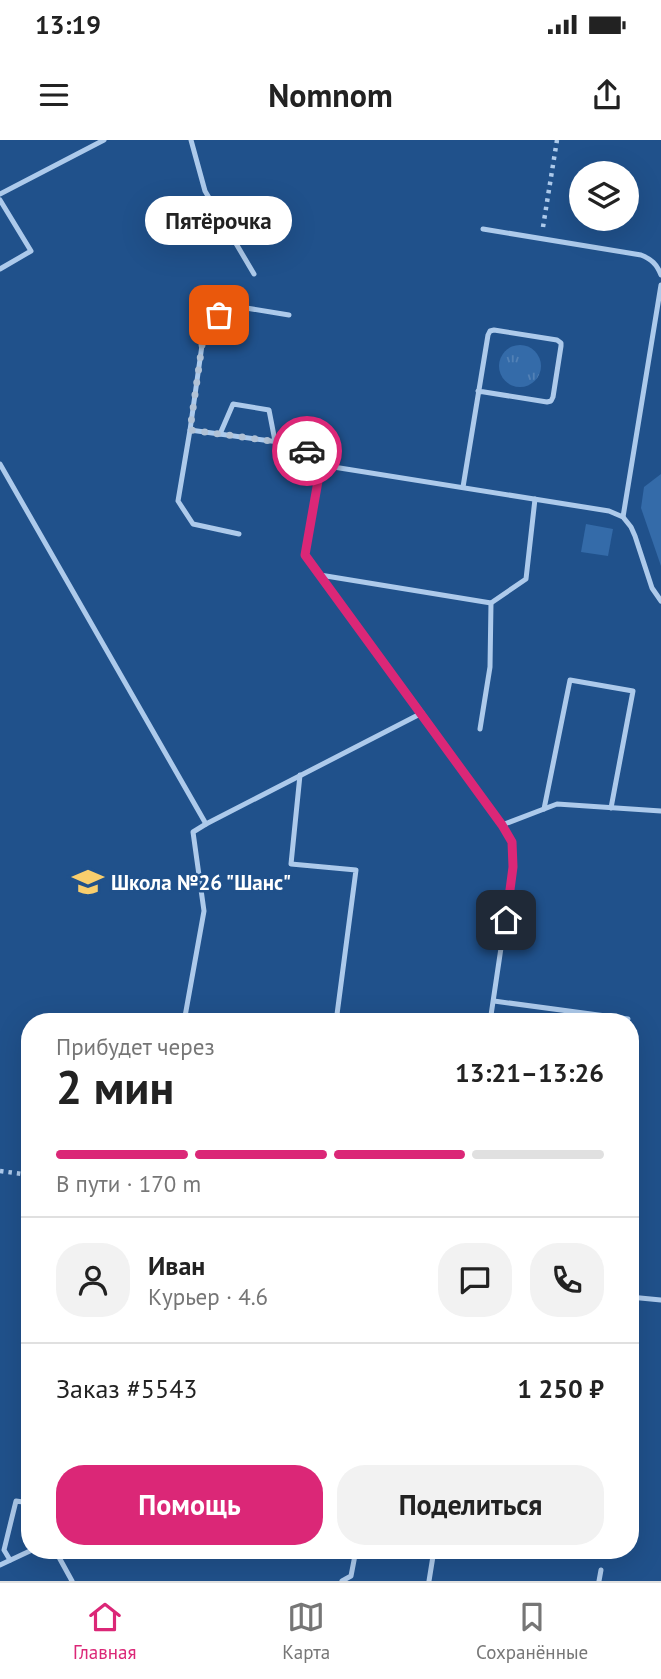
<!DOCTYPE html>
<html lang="ru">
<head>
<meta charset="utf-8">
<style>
	:root { --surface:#fff; --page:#f2f2f2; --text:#222; --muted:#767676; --line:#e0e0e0; --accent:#db2777 }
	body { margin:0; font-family:"PT Sans",sans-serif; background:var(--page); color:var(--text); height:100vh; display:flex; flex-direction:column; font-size:26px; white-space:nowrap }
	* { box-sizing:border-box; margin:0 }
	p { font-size:23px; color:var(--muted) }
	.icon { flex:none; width:38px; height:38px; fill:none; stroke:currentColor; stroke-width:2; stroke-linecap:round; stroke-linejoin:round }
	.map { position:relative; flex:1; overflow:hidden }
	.drawer { position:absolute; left:21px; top:873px; width:618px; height:546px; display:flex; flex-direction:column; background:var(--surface); border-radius:28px; box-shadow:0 7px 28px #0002 }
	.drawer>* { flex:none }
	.buttons { position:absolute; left:569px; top:21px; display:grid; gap:14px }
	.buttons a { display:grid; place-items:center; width:70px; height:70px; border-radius:50%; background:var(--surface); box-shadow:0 7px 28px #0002; font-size:35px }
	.pin { position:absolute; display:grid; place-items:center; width:60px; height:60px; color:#fff; margin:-30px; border-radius:14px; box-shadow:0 4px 10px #0006 }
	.courier { position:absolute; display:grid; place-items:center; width:70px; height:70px; margin:-35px; border:5px solid #db2777; border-radius:50%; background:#fff; color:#222; box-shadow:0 2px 9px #0007 }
	.bubble { position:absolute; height:49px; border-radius:24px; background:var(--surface); box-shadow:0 7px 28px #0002; font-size:23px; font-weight:800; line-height:49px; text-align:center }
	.head em { font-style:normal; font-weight:800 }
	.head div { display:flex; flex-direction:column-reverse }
	.head { display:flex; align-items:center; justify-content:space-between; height:119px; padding:0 35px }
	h1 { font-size:46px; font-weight:800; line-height:52px }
	.bar { display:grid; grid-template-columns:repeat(4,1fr); gap:10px 7px; align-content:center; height:84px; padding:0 35px }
	.bar i { height:9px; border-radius:5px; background:var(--line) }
	.bar .active { background:var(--accent) }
	.bar p { grid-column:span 4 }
	.line { display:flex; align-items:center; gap:18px; padding:0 35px; border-top:2px solid var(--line) }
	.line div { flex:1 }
	.round { display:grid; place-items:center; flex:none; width:74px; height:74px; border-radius:28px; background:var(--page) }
	.cta { display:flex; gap:14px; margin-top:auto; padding:14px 35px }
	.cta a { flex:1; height:80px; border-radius:28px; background:var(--accent); color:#fff; font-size:28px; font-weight:800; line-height:80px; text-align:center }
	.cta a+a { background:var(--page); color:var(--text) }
	.status { display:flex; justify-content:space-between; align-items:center; height:49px; padding:0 35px; background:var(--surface); direction:ltr }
	.status svg { height:19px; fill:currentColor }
	header { display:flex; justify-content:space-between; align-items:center; height:91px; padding:0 35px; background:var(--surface); font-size:32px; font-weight:800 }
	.dock { display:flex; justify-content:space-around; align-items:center; height:98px; border-top:2px solid var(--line); background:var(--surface); font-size:19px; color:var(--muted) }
	.dock a { display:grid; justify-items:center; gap:4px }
	.dock .active { color:var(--accent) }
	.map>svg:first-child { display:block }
</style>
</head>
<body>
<div class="status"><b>13:19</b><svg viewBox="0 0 49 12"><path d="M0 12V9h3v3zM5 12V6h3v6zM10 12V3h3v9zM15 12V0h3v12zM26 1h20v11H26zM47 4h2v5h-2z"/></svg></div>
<header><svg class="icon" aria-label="menu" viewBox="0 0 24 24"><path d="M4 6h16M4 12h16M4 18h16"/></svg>Nomnom<svg class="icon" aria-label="share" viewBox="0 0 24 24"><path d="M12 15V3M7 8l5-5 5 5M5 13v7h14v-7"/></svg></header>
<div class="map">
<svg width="661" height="1441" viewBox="0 0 661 1441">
	<defs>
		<pattern id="grass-tufts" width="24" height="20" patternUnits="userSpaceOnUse" patternTransform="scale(1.75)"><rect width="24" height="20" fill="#346ba9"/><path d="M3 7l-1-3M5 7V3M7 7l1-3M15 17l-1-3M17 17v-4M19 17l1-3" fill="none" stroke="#5281b6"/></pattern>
	</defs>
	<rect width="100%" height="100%" fill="#20518b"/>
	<!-- grass -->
	<circle fill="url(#grass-tufts)" cx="520" cy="226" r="21"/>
	<!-- park -->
	<g fill="#346ba9">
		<polygon points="661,334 661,426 641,368 644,347"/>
		<polygon points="586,384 613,389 608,416 581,412"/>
	</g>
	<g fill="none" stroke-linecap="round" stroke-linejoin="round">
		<!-- path -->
		<g stroke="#adcaeb" stroke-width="4.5" stroke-dasharray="3.5 5" stroke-linecap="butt">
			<polyline points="543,87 557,0"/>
			<polyline points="0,1031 30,1035"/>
		</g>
		<!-- service -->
		<g stroke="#adcaeb" stroke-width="5">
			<polyline points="191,0 205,51 254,134"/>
			<polyline points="0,54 104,0"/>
			<polyline points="0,60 31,111 0,129"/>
			<path d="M 483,89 L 641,115 C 651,119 657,124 661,135"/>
			<polyline points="289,175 234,166 205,184 190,290 301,305 321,325"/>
			<polyline points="190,290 178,361 193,384 239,394"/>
			<polyline points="220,294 233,264 269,270 275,301"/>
			<polyline points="0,324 206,684 422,573 502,685 512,703 513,727 490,882"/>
			<polyline points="463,347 488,195 490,191 494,190 557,200 561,203 561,206 553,257 551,261 547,262 478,251"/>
			<polyline points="623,377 661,145"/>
			<polyline points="320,435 491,463 526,439 535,359"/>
			<polyline points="422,573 305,415 321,325 609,371 623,377 631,387 635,396 652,448 661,461"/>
			<polyline points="480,589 490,527 491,463"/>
			<polyline points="300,635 291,724 356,730 336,882"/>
			<polyline points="544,669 570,540 633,551 611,668"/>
			<polyline points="502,685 557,664 661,671"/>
			<polyline points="494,861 628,879"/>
			<polyline points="184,882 204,771 193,692 206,684"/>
			<polyline points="630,1157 661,1160"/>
			<polyline points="55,1410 72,1441"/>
			<polyline points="10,1420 4,1410 16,1361 30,1363"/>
			<polyline points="0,1425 32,1410"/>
			<polyline points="342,1441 351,1436 356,1410"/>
			<polyline points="429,1441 434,1410"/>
			<polyline points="599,1441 601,1430"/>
		</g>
	</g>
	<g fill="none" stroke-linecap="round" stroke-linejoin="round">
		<!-- done -->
		<polyline stroke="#b1c2d6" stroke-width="7" stroke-dasharray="0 12.6" points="219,175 205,184 190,290 301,305 307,311"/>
		<!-- route -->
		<polyline stroke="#db2777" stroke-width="9" points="307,311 321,324 305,415 502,685 512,702 513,727 506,780"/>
	</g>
	<!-- icons -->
	<defs>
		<symbol id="school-bare" viewBox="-9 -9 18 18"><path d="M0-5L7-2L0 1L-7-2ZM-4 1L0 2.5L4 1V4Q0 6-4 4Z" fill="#f9ce6d" stroke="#20518b" stroke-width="2.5" paint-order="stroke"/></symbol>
	</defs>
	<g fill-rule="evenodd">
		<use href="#school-bare" x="66" y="720" width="44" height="44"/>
	</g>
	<g text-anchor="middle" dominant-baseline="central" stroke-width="5" stroke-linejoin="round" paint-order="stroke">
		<!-- poi labels -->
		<g font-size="21" font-weight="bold" fill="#fff" stroke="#20518b" text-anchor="start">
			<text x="111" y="742">Школа №26 "Шанс"</text>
		</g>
	</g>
</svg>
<div class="buttons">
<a><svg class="icon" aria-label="layers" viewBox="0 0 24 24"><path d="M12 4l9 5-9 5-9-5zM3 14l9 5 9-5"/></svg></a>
</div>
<div class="pin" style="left:219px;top:175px;background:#ea580c"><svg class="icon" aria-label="bag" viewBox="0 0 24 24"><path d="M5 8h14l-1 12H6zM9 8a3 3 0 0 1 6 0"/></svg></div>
<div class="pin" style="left:506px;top:780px;background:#1f2937"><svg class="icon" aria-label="home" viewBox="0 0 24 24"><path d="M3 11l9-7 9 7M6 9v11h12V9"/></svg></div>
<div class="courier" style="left:307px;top:311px"><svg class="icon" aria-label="car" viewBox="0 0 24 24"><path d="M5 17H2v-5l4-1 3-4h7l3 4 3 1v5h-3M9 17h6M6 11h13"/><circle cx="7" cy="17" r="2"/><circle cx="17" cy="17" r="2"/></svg></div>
<div class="bubble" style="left:145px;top:56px;width:147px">Пятёрочка</div>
<section class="drawer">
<div class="head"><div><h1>2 мин</h1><p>Прибудет через</p></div><em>13:21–13:26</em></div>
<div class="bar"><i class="active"></i><i class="active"></i><i class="active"></i><i></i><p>В пути · 170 m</p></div>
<div class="line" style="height:126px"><a class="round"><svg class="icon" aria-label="person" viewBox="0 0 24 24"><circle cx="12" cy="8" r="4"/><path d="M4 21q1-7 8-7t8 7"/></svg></a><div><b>Иван</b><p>Курьер · 4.6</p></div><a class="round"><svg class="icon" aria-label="chat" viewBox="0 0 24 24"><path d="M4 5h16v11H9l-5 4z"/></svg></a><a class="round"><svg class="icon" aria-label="phone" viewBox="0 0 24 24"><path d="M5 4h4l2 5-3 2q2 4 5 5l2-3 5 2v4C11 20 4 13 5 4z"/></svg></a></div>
<div class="line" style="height:91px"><div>Заказ #5543</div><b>1 250 ₽</b></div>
<div class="cta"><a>Помощь</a><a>Поделиться</a></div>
</section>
</div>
<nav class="dock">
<a class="active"><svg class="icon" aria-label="home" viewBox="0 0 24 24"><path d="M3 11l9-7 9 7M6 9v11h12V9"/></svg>Главная</a>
<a><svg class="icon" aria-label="map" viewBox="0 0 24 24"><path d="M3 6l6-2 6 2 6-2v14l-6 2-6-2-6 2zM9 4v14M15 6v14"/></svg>Карта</a>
<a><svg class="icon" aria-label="saved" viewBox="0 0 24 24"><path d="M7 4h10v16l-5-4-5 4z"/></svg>Сохранённые</a>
</nav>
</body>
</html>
